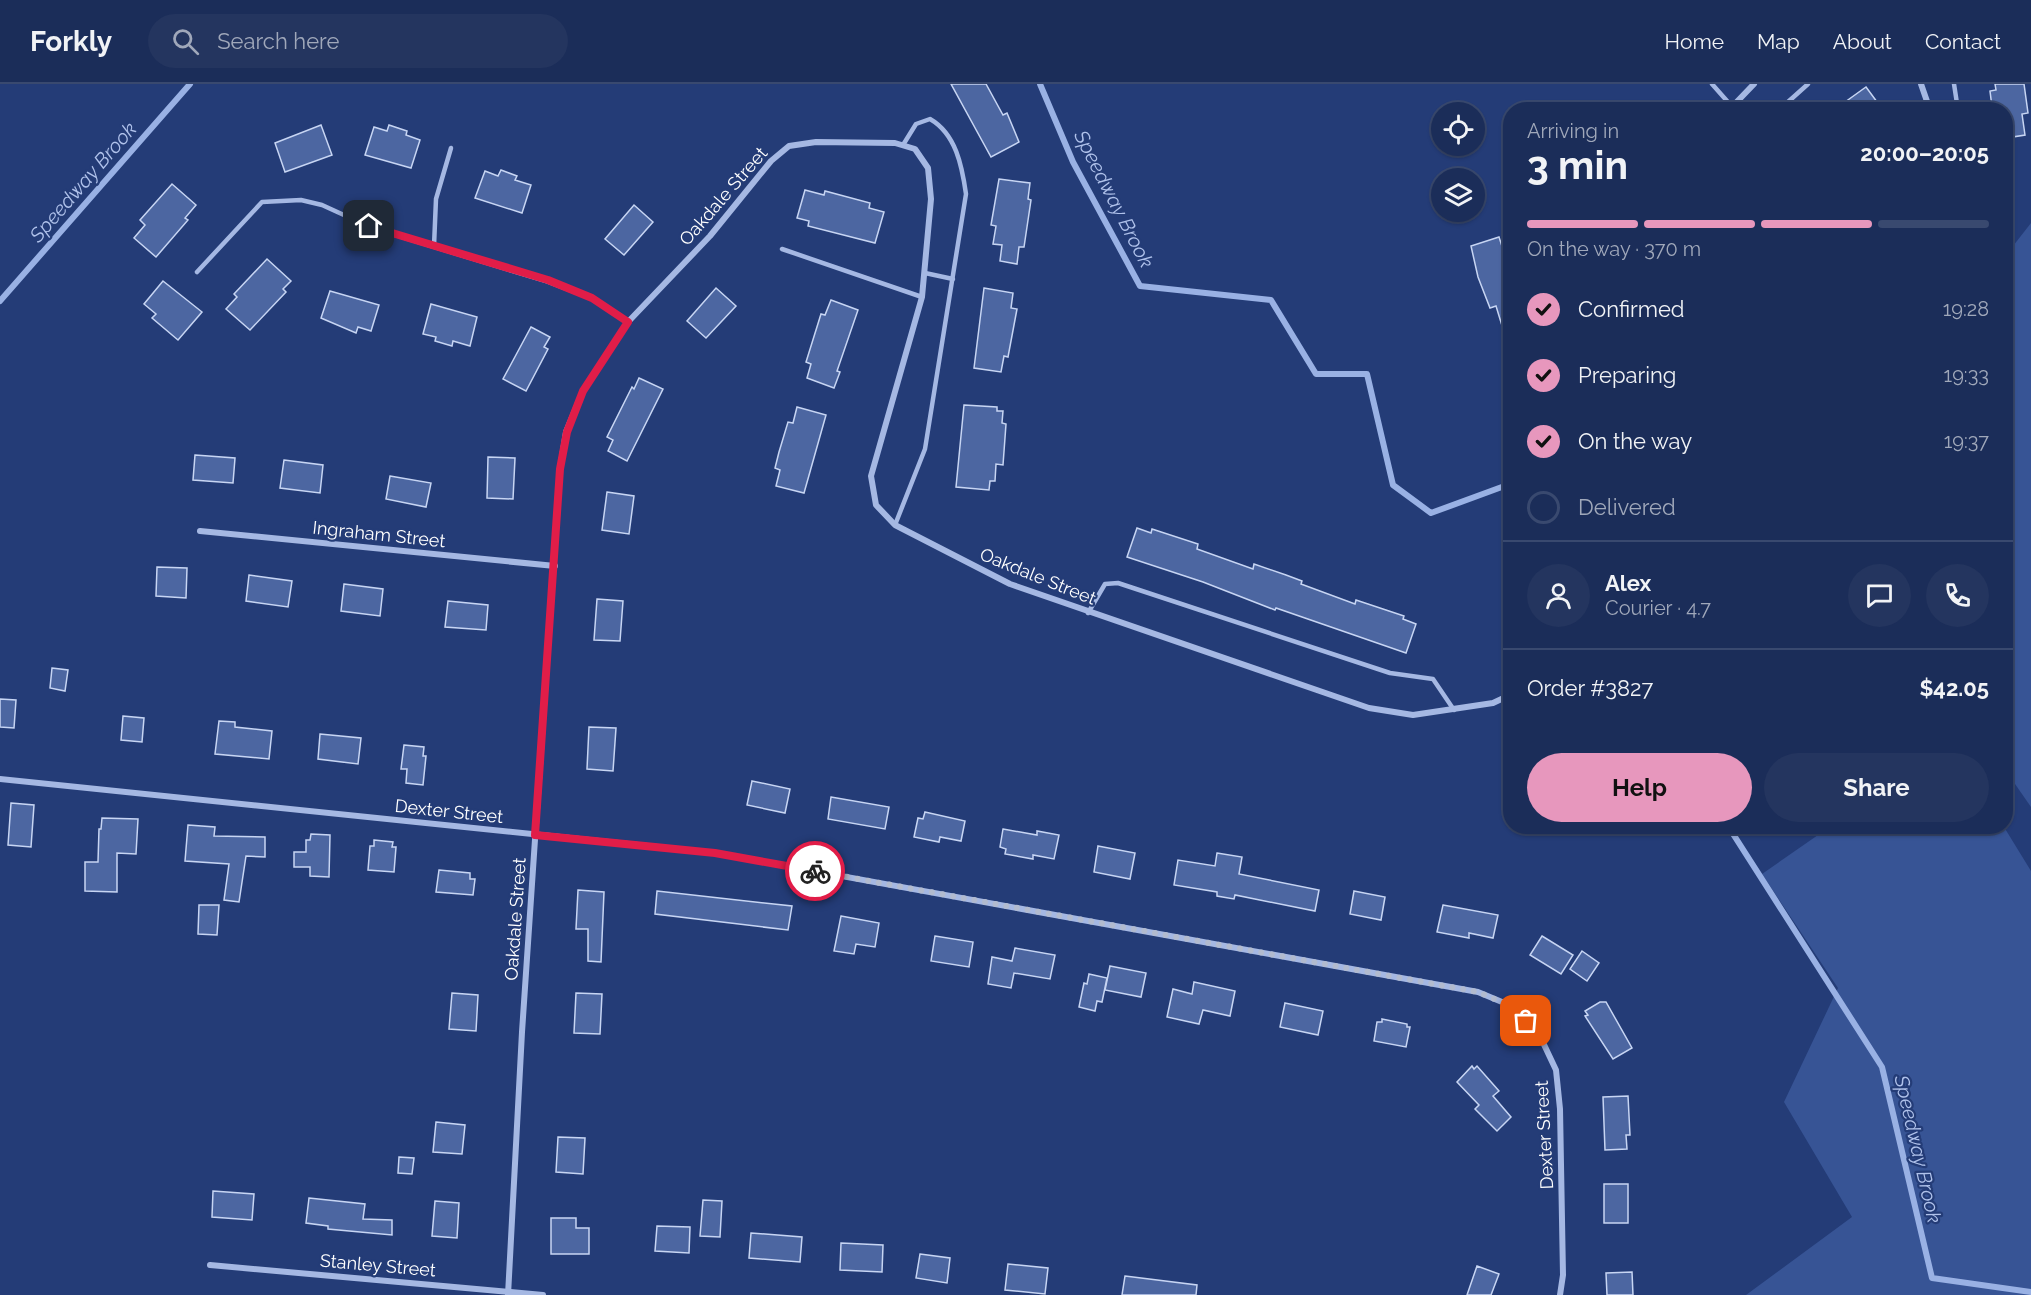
<!DOCTYPE html>
<html lang="en">
<head>
<meta charset="utf-8">
<style>
	:root { --surface:#1b2d59; --page:#24355f; --text:#f1f3f6; --muted:#a0a8ba; --line:#39496f; --accent:#e797bd }
	body { margin:0; font-family:Raleway,sans-serif; background:var(--page); color:var(--text); height:100vh; display:flex; flex-direction:column; font-size:22px; white-space:nowrap }
	* { box-sizing:border-box; margin:0 }
	p { font-size:20px; color:var(--muted) }
	.icon { flex:none; width:33px; height:33px; fill:none; stroke:currentColor; stroke-width:2; stroke-linecap:round; stroke-linejoin:round }
	.map { position:relative; flex:1; overflow:hidden }
	.sheet { position:absolute; left:1503px; top:18px; width:510px; height:732px; display:flex; flex-direction:column; background:var(--surface); border-radius:24px; box-shadow:0 2px 4px #0004,0 0 0 2px var(--line) }
	.sheet>* { flex:none }
	.tools { position:absolute; left:1431px; top:18px; display:grid; gap:12px }
	.tools a { display:grid; place-items:center; width:54px; height:54px; border-radius:50%; background:var(--surface); box-shadow:0 2px 4px #0004,0 0 0 2px var(--line); font-size:30px }
	.pin { position:absolute; display:grid; place-items:center; width:51px; height:51px; color:#fff; margin:-26px; border-radius:12px; box-shadow:0 3px 9px #0006 }
	.courier { position:absolute; display:grid; place-items:center; width:60px; height:60px; margin:-30px; border:4px solid #e11d48; border-radius:50%; background:#fff; color:#222; box-shadow:0 2px 8px #0007 }
	.summary em { font-style:normal; font-weight:700 }
	.summary div { display:flex; flex-direction:column-reverse }
	.summary { display:flex; align-items:center; justify-content:space-between; height:102px; padding:0 24px }
	h1 { font-size:39px; font-weight:700; line-height:45px }
	.bar { display:grid; grid-template-columns:repeat(4,1fr); gap:9px 6px; align-content:center; height:72px; padding:0 24px }
	.bar i { height:8px; border-radius:4px; background:var(--line) }
	.bar .selected { background:var(--accent) }
	.bar p { grid-column:span 4 }
	.line { display:flex; align-items:center; gap:15px; padding:0 24px; border-top:2px solid var(--line) }
	.line div { flex:1 }
	.round { display:grid; place-items:center; flex:none; width:63px; height:63px; border-radius:32px; background:var(--page) }
	ol { padding:0 24px; list-style:none }
	li { display:flex; align-items:center; gap:18px; height:66px }
	li p { margin-inline-start:auto }
	li .icon { padding:6px; border-radius:50%; background:var(--accent); color:#111; stroke-width:4 }
	li:last-child { color:var(--muted) }
	li i { width:33px; height:33px; border:3px solid var(--line); border-radius:50% }
	.primary-button { display:flex; gap:12px; margin-top:auto; padding:12px 24px }
	.primary-button a { flex:1; height:69px; border-radius:36px; background:var(--accent); color:#111; font-size:24px; font-weight:700; line-height:69px; text-align:center }
	.primary-button a+a { background:var(--page); color:var(--text) }
	header { display:flex; align-items:center; gap:36px; box-sizing:border-box; height:84px; padding:0 30px; background:var(--surface); border-bottom:2px solid var(--line) }
	header strong { font-size:28px }
	nav { display:flex; gap:33px; margin-inline-start:auto; font-size:21px }
	.search { width:420px; height:54px; background:var(--page); display:flex; align-items:center; gap:15px; box-sizing:border-box; padding:0 21px; border-radius:33px; color:var(--muted); font-size:22px }
	.map>svg:first-child { display:block }
</style>
</head>
<body>
<header>
<strong>Forkly</strong>
<div class="search"><svg class="icon" aria-label="search" viewBox="0 0 24 24"><circle cx="10" cy="10" r="6"/><path d="M15 15l6 6"/></svg>Search here</div>
<nav><a>Home</a><a>Map</a><a>About</a><a>Contact</a></nav>
</header>
<div class="map">
<svg width="2031" height="1211" viewBox="0 0 2031 1211">
	<rect width="100%" height="100%" fill="#243c77"/>
	<!-- green -->
	<g fill="#375495">
		<polygon points="2031,139 2031,723 2006,687 2006,171"/>
		<polygon points="1831,742 2004,743 2031,787 2031,1211 1746,1211 1852,1133 1784,1018 1838,904 1762,790"/>
	</g>
	<g fill="none" stroke-linecap="round" stroke-linejoin="round">
		<!-- stream -->
		<g stroke="#99b1e4" stroke-width="6">
			<polyline points="1040,0 1073,78 1140,202 1271,216 1316,290 1367,290 1393,401 1431,429 1510,400"/>
			<polyline points="0,217 190,0"/>
			<polyline points="1728,742 1882,983 1932,1194 2031,1208"/>
		</g>
	</g>
	<!-- building -->
	<g fill="#4c66a1" stroke="#c7d5f3" stroke-width="1.5">
		<polygon points="951,0 986,0 1003,31 1007,29 1019,58 991,73"/>
		<polygon points="1995,0 2024,0 2028,29 2022,30 2025,51 2006,54 2006,26 1992,23 1990,7 1996,6"/>
		<polygon points="1866,3 1883,26 1834,26"/>
		<polygon points="321,41 332,71 285,88 275,59"/>
		<polygon points="389,41 407,47 406,51 420,56 411,84 365,71 374,43 387,47"/>
		<polygon points="501,86 517,92 515,96 531,101 522,129 475,114 485,87 498,92"/>
		<polygon points="999,95 1030,99 1028,115 1031,116 1024,163 1019,163 1017,180 1000,177 1002,161 993,160 996,142 991,141"/>
		<polygon points="172,100 196,121 185,134 188,136 156,173 134,154 145,141 140,136"/>
		<polygon points="805,106 824,111 825,107 870,119 869,124 884,128 875,159 808,142 809,137 797,134"/>
		<polygon points="634,121 653,138 624,171 605,155"/>
		<polygon points="1499,153 1508,181 1510,180 1510,257 1507,258 1496,222 1490,224 1478,193 1471,162"/>
		<polygon points="267,175 291,197 283,205 286,208 250,246 226,225 237,213 234,210"/>
		<polygon points="163,197 202,228 178,256 152,234 156,230 144,220"/>
		<polygon points="716,204 736,222 706,254 687,237"/>
		<polygon points="984,204 1013,209 1011,224 1017,225 1008,273 1004,272 1001,288 974,284"/>
		<polygon points="330,207 379,221 371,247 358,243 356,249 321,234"/>
		<polygon points="831,216 858,226 837,287 840,288 834,304 807,294 811,280 806,278 821,230 825,231"/>
		<polygon points="431,220 477,233 470,262 453,257 452,262 435,257 436,253 423,250"/>
		<polygon points="531,243 550,253 544,263 548,265 526,307 503,295"/>
		<polygon points="639,294 663,305 627,377 608,367 613,356 607,353 632,303 634,305"/>
		<polygon points="964,321 997,323 997,327 1003,327 1002,339 1006,340 1003,381 996,380 995,397 990,397 989,406 956,403"/>
		<polygon points="797,323 826,331 804,409 776,402 780,386 775,384 779,368 788,338 793,339"/>
		<polygon points="195,371 235,374 233,399 193,396"/>
		<polygon points="488,373 515,374 513,415 487,414"/>
		<polygon points="284,376 323,381 320,409 280,404"/>
		<polygon points="390,392 431,399 426,423 386,415"/>
		<polygon points="607,408 634,412 629,450 602,446"/>
		<polygon points="1137,444 1151,449 1152,445 1198,460 1197,465 1253,485 1254,480 1286,491 1302,497 1301,500 1355,520 1356,516 1404,532 1403,535 1416,540 1406,569 1276,524 1275,526 1203,498 1127,473"/>
		<polygon points="157,483 187,484 186,514 156,512"/>
		<polygon points="249,491 292,497 288,523 246,517"/>
		<polygon points="344,500 383,505 380,532 341,527"/>
		<polygon points="597,515 623,517 620,557 594,556"/>
		<polygon points="448,517 488,521 486,546 445,543"/>
		<polygon points="52,584 68,586 65,607 50,604"/>
		<polygon points="0,615 16,616 14,644 0,643"/>
		<polygon points="123,632 144,634 142,658 121,656"/>
		<polygon points="219,637 235,638 235,643 272,647 269,675 215,670"/>
		<polygon points="589,643 616,644 613,687 587,685"/>
		<polygon points="320,650 361,654 358,680 318,675"/>
		<polygon points="404,661 424,663 423,672 426,672 423,701 406,699 407,685 401,685"/>
		<polygon points="752,697 790,705 785,729 747,721"/>
		<polygon points="831,713 889,723 885,745 828,735"/>
		<polygon points="11,719 34,721 31,763 8,761"/>
		<polygon points="925,728 965,737 961,757 940,753 939,758 914,753 918,734 923,735"/>
		<polygon points="102,734 138,735 136,770 117,769 117,808 85,807 85,778 98,778 99,745 101,745"/>
		<polygon points="188,741 215,743 214,752 265,753 265,773 246,772 239,818 224,816 229,780 185,777"/>
		<polygon points="1003,745 1037,751 1037,747 1059,751 1054,775 1033,771 1033,775 1005,770 1006,765 1000,763"/>
		<polygon points="311,750 330,751 329,793 310,792 310,783 294,783 294,768 306,768 306,756 310,756"/>
		<polygon points="374,756 393,758 392,763 396,763 394,788 368,786 370,762 374,762"/>
		<polygon points="1098,762 1135,769 1130,795 1094,788"/>
		<polygon points="1217,769 1242,773 1239,790 1319,806 1315,827 1235,811 1234,815 1217,812 1217,808 1174,801 1178,776 1215,782"/>
		<polygon points="439,786 470,789 470,795 475,795 473,811 436,808"/>
		<polygon points="578,806 604,808 601,878 588,877 588,845 576,845"/>
		<polygon points="657,807 792,822 788,846 655,830"/>
		<polygon points="1354,807 1385,813 1381,836 1350,830"/>
		<polygon points="199,821 219,821 217,851 198,850"/>
		<polygon points="1443,821 1498,831 1493,854 1469,849 1469,854 1437,848"/>
		<polygon points="841,832 879,839 875,863 856,860 854,870 834,867"/>
		<polygon points="935,852 973,858 969,883 931,877"/>
		<polygon points="1542,852 1573,871 1561,890 1530,871"/>
		<polygon points="1015,864 1055,871 1050,895 1014,889 1011,904 988,900 992,873 1012,877"/>
		<polygon points="1582,867 1599,879 1587,897 1570,885"/>
		<polygon points="1110,882 1146,889 1141,913 1105,906"/>
		<polygon points="1089,890 1107,894 1102,918 1097,917 1095,927 1079,923 1084,899 1087,900"/>
		<polygon points="1194,898 1235,907 1230,932 1203,926 1199,940 1167,933 1173,905 1192,910"/>
		<polygon points="452,909 478,911 476,947 449,945"/>
		<polygon points="576,909 602,910 600,950 574,949"/>
		<polygon points="1600,918 1606,918 1632,964 1613,975 1585,932 1588,931 1585,927"/>
		<polygon points="1285,919 1323,927 1318,951 1280,943"/>
		<polygon points="1382,935 1407,940 1407,943 1410,943 1406,963 1374,957 1377,938 1382,938"/>
		<polygon points="1472,982 1474,985 1477,982 1499,1007 1493,1012 1511,1033 1497,1047 1475,1025 1479,1021 1457,998"/>
		<polygon points="1628,1012 1630,1051 1626,1051 1627,1065 1605,1066 1603,1013"/>
		<polygon points="436,1038 465,1041 462,1070 433,1068"/>
		<polygon points="558,1053 585,1054 583,1090 556,1088"/>
		<polygon points="399,1073 414,1074 412,1090 398,1089"/>
		<rect x="1604" y="1100" width="24" height="39"/>
		<polygon points="213,1107 254,1110 252,1136 212,1133"/>
		<polygon points="309,1114 365,1120 363,1135 392,1136 392,1151 328,1145 328,1142 306,1139"/>
		<polygon points="703,1116 722,1117 720,1153 700,1152"/>
		<polygon points="435,1117 459,1119 457,1154 432,1152"/>
		<polygon points="551,1134 576,1134 576,1144 589,1144 589,1170 551,1170"/>
		<polygon points="657,1142 690,1143 689,1169 655,1167"/>
		<polygon points="751,1149 802,1153 800,1178 749,1174"/>
		<polygon points="841,1159 883,1161 882,1188 840,1186"/>
		<polygon points="920,1170 950,1174 947,1199 916,1194"/>
		<polygon points="1008,1180 1048,1184 1045,1210 1005,1206"/>
		<polygon points="1477,1182 1499,1190 1491,1211 1467,1211"/>
		<polygon points="1632,1188 1633,1211 1607,1211 1606,1189"/>
		<polygon points="1125,1192 1197,1201 1196,1211 1122,1211"/>
	</g>
	<g fill="none" stroke-linecap="round" stroke-linejoin="round">
		<!-- service -->
		<g stroke="#a5b8e3" stroke-width="4.5">
			<polyline points="1712,0 1735,26"/>
			<polyline points="1954,0 1958,26"/>
			<polyline points="1779,26 1808,0"/>
			<polyline points="434,162 436,115 451,64"/>
			<polyline points="782,165 922,213"/>
			<polyline points="197,188 262,118 301,116 322,121 368,142"/>
			<polyline points="925,189 953,195"/>
			<path d="M 895,441 L 925,365 L 966,110 C 962,82 956,50 930,35 L 916,40 L 903,61"/>
			<polyline points="1088,529 1105,500 1118,499 1390,589 1433,595 1454,626"/>
		</g>
		<!-- minor -->
		<g stroke="#a5b8e3" stroke-width="6">
			<polyline points="1921,0 1930,26"/>
			<polyline points="1729,26 1754,0"/>
			<polyline points="368,142 548,197 592,214 628,238"/>
			<polyline points="200,447 555,482"/>
			<polyline points="0,695 715,769 1478,908 1514,923 1539,950 1556,986 1560,1025 1563,1191 1560,1211"/>
			<polyline points="210,1181 543,1211"/>
			<polyline points="508,1211 522,948 560,385 566,348 583,307 628,238 710,152 771,77 789,62 816,58 895,59 915,65 928,84 931,115 922,213 871,392 876,421 895,441 1010,500 1369,624 1413,631 1493,619 1510,611"/>
		</g>
	</g>
	<g fill="none" stroke-linecap="round" stroke-linejoin="round">
		<!-- done -->
		<polyline stroke="#b2bbcf" stroke-width="6" stroke-dasharray="0 10.8" points="815,787 1478,908 1514,923 1526,937"/>
		<!-- route -->
		<polyline stroke="#e11d48" stroke-width="8" points="369,142 548,196 592,214 628,238 583,307 567,348 560,385 535,751 715,769 815,787"/>
	</g>
	<g text-anchor="middle" dominant-baseline="central" stroke-width="4.5" stroke-linejoin="round" paint-order="stroke">
		<!-- street labels -->
		<g font-size="18" fill="#fff" stroke="#243c77">
			<text transform="translate(723 112) rotate(-49)">Oakdale Street</text>
			<text transform="translate(379 450) rotate(6)">Ingraham Street</text>
			<text transform="translate(1038 492) rotate(22)">Oakdale Street</text>
			<text transform="translate(449 727) rotate(6)">Dexter Street</text>
			<text transform="translate(515 835) rotate(-86)">Oakdale Street</text>
			<text transform="translate(1544 1051) rotate(-93)">Dexter Street</text>
			<text transform="translate(378 1181) rotate(5)">Stanley Street</text>
		</g>
		<!-- water labels -->
		<g font-size="20" font-style="italic" fill="#b0c2eb" stroke="#243c77">
			<text transform="translate(83 98) rotate(-49)">Speedway Brook</text>
			<text transform="translate(1114 115) rotate(63)">Speedway Brook</text>
			<text transform="translate(1918 1065) rotate(77)">Speedway Brook</text>
		</g>
	</g>
</svg>
<div class="tools">
<a><svg class="icon" aria-label="locate" viewBox="0 0 24 24"><circle cx="12" cy="12" r="6"/><path d="M12 2v4M12 18v4M2 12h4M18 12h4"/></svg></a>
<a><svg class="icon" aria-label="layers" viewBox="0 0 24 24"><path d="M12 4l9 5-9 5-9-5zM3 14l9 5 9-5"/></svg></a>
</div>
<div class="pin" style="left:1526px;top:937px;background:#ea580c"><svg class="icon" aria-label="bag" viewBox="0 0 24 24"><path d="M5 8h14l-1 12H6zM9 8a3 3 0 0 1 6 0"/></svg></div>
<div class="pin" style="left:369px;top:142px;background:#1f2937"><svg class="icon" aria-label="home" viewBox="0 0 24 24"><path d="M3 11l9-7 9 7M6 9v11h12V9"/></svg></div>
<div class="courier" style="left:815px;top:787px"><svg class="icon" aria-label="bike" viewBox="0 0 24 24"><circle cx="6" cy="16" r="4"/><circle cx="18" cy="16" r="4"/><path d="M6 16l4-8h5l3 8M10 8l3 8H6M13 5h3"/></svg></div>
<section class="sheet">
<div class="summary"><div><h1>3 min</h1><p>Arriving in</p></div><em>20:00–20:05</em></div>
<div class="bar"><i class="selected"></i><i class="selected"></i><i class="selected"></i><i></i><p>On the way · 370 m</p></div>
<ol>
<li><svg class="icon" aria-label="check" viewBox="0 0 24 24"><path d="M5 12l5 5 9-10"/></svg>Confirmed<p>19:28</p></li>
<li><svg class="icon" aria-label="check" viewBox="0 0 24 24"><path d="M5 12l5 5 9-10"/></svg>Preparing<p>19:33</p></li>
<li><svg class="icon" aria-label="check" viewBox="0 0 24 24"><path d="M5 12l5 5 9-10"/></svg>On the way<p>19:37</p></li>
<li><i></i>Delivered</li>
</ol>
<div class="line" style="height:108px"><a class="round"><svg class="icon" aria-label="person" viewBox="0 0 24 24"><circle cx="12" cy="8" r="4"/><path d="M4 21q1-7 8-7t8 7"/></svg></a><div><b>Alex</b><p>Courier · 4.7</p></div><a class="round"><svg class="icon" aria-label="chat" viewBox="0 0 24 24"><path d="M4 5h16v11H9l-5 4z"/></svg></a><a class="round"><svg class="icon" aria-label="phone" viewBox="0 0 24 24"><path d="M5 4h4l2 5-3 2q2 4 5 5l2-3 5 2v4C11 20 4 13 5 4z"/></svg></a></div>
<div class="line" style="height:78px"><div>Order #3827</div><b>$42.05</b></div>
<div class="primary-button"><a>Help</a><a>Share</a></div>
</section>
</div>
</body>
</html>
